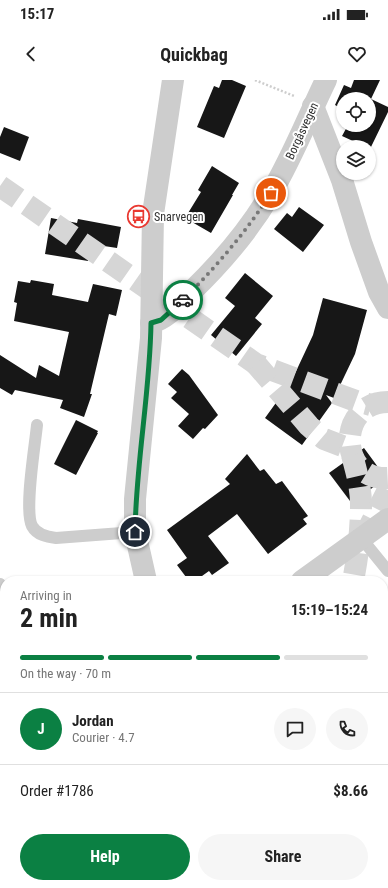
<!DOCTYPE html>
<html lang="en">
<head>
<meta charset="utf-8">
<style>
	:root { --surface:#fff; --page:#f6f6f6; --text:#222; --muted:#767676; --line:#e0e0e0; --accent:#0b8043 }
	body { margin:0; font-family:"Roboto Condensed",sans-serif; background:var(--page); color:var(--text); height:100vh; display:flex; flex-direction:column; font-size:15px; white-space:nowrap }
	* { box-sizing:border-box; margin:0 }
	p { font-size:13px; color:var(--muted) }
	.icon { flex:none; width:22px; height:22px; fill:none; stroke:currentColor; stroke-width:2; stroke-linecap:round; stroke-linejoin:round }
	.map { position:relative; flex:1; overflow:hidden }
	.drawer { position:absolute; left:0px; top:496px; width:388px; height:312px; display:flex; flex-direction:column; background:var(--surface); border-radius:16px 16px 0 0; box-shadow:0 1px 3px #0004 }
	.drawer>* { flex:none }
	.buttons { position:absolute; left:336px; top:12px; display:grid; gap:8px }
	.buttons a { display:grid; place-items:center; width:40px; height:40px; border-radius:50%; background:var(--surface); box-shadow:0 1px 3px #0004; font-size:20px }
	.pin { position:absolute; display:grid; place-items:center; width:34px; height:34px; color:#fff; margin:-17px; border:2px solid #fff; border-radius:50%; box-shadow:0 1px 4px #0007 }
	.courier { position:absolute; display:grid; place-items:center; width:40px; height:40px; margin:-20px; border:3px solid #0b8043; border-radius:50%; background:#fff; color:#222; box-shadow:0 1px 5px #0007 }
	.headline em { font-style:normal; font-weight:700 }
	.headline div { display:flex; flex-direction:column-reverse }
	.headline { display:flex; align-items:center; justify-content:space-between; height:68px; padding:0 20px }
	h1 { font-size:26px; font-weight:700; line-height:30px }
	.bar { display:grid; grid-template-columns:repeat(4,1fr); gap:6px 4px; align-content:center; height:48px; padding:0 20px }
	.bar i { height:5px; border-radius:3px; background:var(--line) }
	.bar .on { background:var(--accent) }
	.bar p { grid-column:span 4 }
	.line { display:flex; align-items:center; gap:10px; padding:0 20px; border-top:1px solid var(--line) }
	.line div { flex:1 }
	.round { display:grid; place-items:center; flex:none; width:42px; height:42px; border-radius:21px; background:var(--page) }
	.cta { display:flex; gap:8px; margin-top:auto; padding:8px 20px }
	.cta a { flex:1; height:46px; border-radius:24px; background:var(--accent); color:#fff; font-size:16px; font-weight:700; line-height:46px; text-align:center }
	.cta a+a { background:var(--page); color:var(--text) }
	.status { display:flex; justify-content:space-between; align-items:center; height:28px; padding:0 20px; background:var(--surface); direction:ltr }
	.status svg { height:11px; fill:currentColor }
	header { display:flex; justify-content:space-between; align-items:center; height:52px; padding:0 20px; background:var(--surface); font-size:18px; font-weight:700 }
	.map>svg:first-child { display:block }
</style>
</head>
<body>
<div class="status"><b>15:17</b><svg viewBox="0 0 49 12"><path d="M0 12V9h3v3zM5 12V6h3v6zM10 12V3h3v9zM15 12V0h3v12zM26 1h20v11H26zM47 4h2v5h-2z"/></svg></div>
<header><svg class="icon" aria-label="back" viewBox="0 0 24 24"><path d="M15 5l-7 7 7 7"/></svg>Quickbag<svg class="icon" aria-label="heart" viewBox="0 0 24 24"><path d="M12 20l-8-8c-3-5 5-10 8-4 3-6 11-1 8 4z"/></svg></header>
<div class="map">
<svg width="388" height="808" viewBox="0 0 388 808">
	<rect width="100%" height="100%" fill="#fff"/>
	<!-- building -->
	<g fill="#171717">
		<polygon points="222,0 232,0 246,6 224,58 197,47 214,6 219,8"/>
		<polygon points="354,0 380,0 371,19 388,27 388,32 370,69 369,67 366,67 342,56 348,45 369,45 369,19 343,19 343,29 335,25 344,5 351,8"/>
		<polygon points="4,47 29,57 20,81 0,73 0,57"/>
		<polygon points="212,86 239,103 232,115 233,115 211,153 185,138 201,112 198,110"/>
		<polygon points="299,127 324,145 303,172 274,149 287,133 292,137"/>
		<polygon points="51,138 77,143 78,139 121,147 117,168 91,164 88,181 45,174"/>
		<polygon points="245,193 273,216 255,238 262,244 236,276 211,255 235,226 225,218"/>
		<polygon points="31,200 54,204 52,215 88,222 93,204 122,210 116,236 109,234 90,314 92,314 84,337 60,328 63,320 15,310 12,315 0,308 0,275 36,298 39,285 59,296 69,252 14,241 17,223 14,222 18,201 30,203"/>
		<polygon points="323,218 367,230 355,274 334,318 326,315 332,323 302,365 265,338 291,302 313,255"/>
		<polygon points="182,289 189,295 218,335 205,349 203,348 193,359 178,346 189,334 171,318 177,312 168,304"/>
		<polygon points="76,340 98,351 97,353 98,353 76,395 54,384"/>
		<polygon points="364,368 386,398 357,419 356,417 350,421 329,393"/>
		<polygon points="247,374 260,391 264,389 276,404 282,401 308,436 303,439 307,444 268,474 237,434 208,456 229,483 212,495 209,491 195,501 189,501 177,485 187,478 167,450 230,404 225,399"/>
	</g>
	<g fill="none" stroke-linecap="round" stroke-linejoin="round">
		<!-- primary-tunnel -->
		<g stroke="#d6d6d6" stroke-width="22" stroke-dasharray="22 11" stroke-linecap="butt">
			<polyline points="0,106 256,284 356,321 371,325"/>
			<polyline points="256,284 309,346 324,359 350,369"/>
			<path d="M 388,322 C 336,322 338,401 388,398"/>
			<path d="M 352,375 C 356,390 361,407 361,424 C 361,450 358,475 353,501"/>
			<polyline points="363,459 388,410"/>
			<polyline points="299,808 300,803"/>
		</g>
		<!-- path -->
		<polyline stroke="#cdcdcd" stroke-width="2.5" stroke-dasharray="2 2" stroke-linecap="butt" points="255,0 294,16"/>
		<!-- service -->
		<g stroke="#cdcdcd" stroke-width="12">
			<path d="M 37,345 C 35,366 24,430 32,446 C 37,455 47,457 56,458 L 135,452"/>
			<polyline points="362,459 388,491"/>
			<polyline points="0,504 2,524 5,537"/>
			<polyline points="383,725 388,724"/>
		</g>
		<!-- minor -->
		<g stroke="#cdcdcd" stroke-width="22">
			<polyline points="313,26 342,100 361,162 379,212 388,228"/>
			<path d="M 151,243 C 168,238 178,225 191,212 C 221,183 250,149 271,113 C 292,78 308,37 326,0"/>
			<polyline points="146,501 135,452 135,419 151,258 153,134 173,0"/>
			<polyline points="302,501 388,439"/>
			<polyline points="0,725 5,721"/>
			<polyline points="274,803 274,808"/>
		</g>
	</g>
	<g fill="none" stroke-linecap="round" stroke-linejoin="round">
		<!-- done -->
		<path stroke="#787878" stroke-width="4" stroke-dasharray="0 7.2" d="M 183,220 C 216,187 246,152 271,113"/>
		<!-- route -->
		<path stroke="#0b8043" stroke-width="5" d="M 135,452 C 136,382 150,313 151,243 L 161,240 L 183,220"/>
	</g>
	<!-- icons -->
	<defs>
		<symbol id="bus-ring" viewBox="-11 -11 22 22"><circle r="9.5" fill="#fff" stroke="#e93931" stroke-width="1.5"/><path d="M-5-6H5V4H4V6H2V4H-2V6H-4V4H-5ZM-3.5-4V0h7V-4ZM-3.5 1.2v1.5H-2V1.2ZM2 1.2v1.5H3.5V1.2Z" fill="#e93931"/></symbol>
	</defs>
	<g fill-rule="evenodd">
		<use href="#bus-ring" x="126" y="124" width="25" height="25"/>
	</g>
	<g text-anchor="middle" dominant-baseline="central" stroke-width="4" stroke-linejoin="round" paint-order="stroke">
		<!-- street labels -->
		<g font-size="12" fill="#303030" stroke="#fff">
			<text transform="translate(302 51) rotate(-65)">Borgåsvegen</text>
		</g>
		<!-- poi labels -->
		<g font-size="12" fill="#303030" stroke="#fff" text-anchor="start">
			<text x="154" y="137">Snarvegen</text>
		</g>
	</g>
</svg>
<div class="buttons">
<a><svg class="icon" aria-label="locate" viewBox="0 0 24 24"><circle cx="12" cy="12" r="6"/><path d="M12 2v4M12 18v4M2 12h4M18 12h4"/></svg></a>
<a><svg class="icon" aria-label="layers" viewBox="0 0 24 24"><path d="M12 4l9 5-9 5-9-5zM3 14l9 5 9-5"/></svg></a>
</div>
<div class="pin" style="left:271px;top:113px;background:#ea580c"><svg class="icon" aria-label="bag" viewBox="0 0 24 24"><path d="M5 8h14l-1 12H6zM9 8a3 3 0 0 1 6 0"/></svg></div>
<div class="pin" style="left:135px;top:452px;background:#1f2937"><svg class="icon" aria-label="home" viewBox="0 0 24 24"><path d="M3 11l9-7 9 7M6 9v11h12V9"/></svg></div>
<div class="courier" style="left:183px;top:220px"><svg class="icon" aria-label="car" viewBox="0 0 24 24"><path d="M5 17H2v-5l4-1 3-4h7l3 4 3 1v5h-3M9 17h6M6 11h13"/><circle cx="7" cy="17" r="2"/><circle cx="17" cy="17" r="2"/></svg></div>
<section class="drawer">
<div class="headline"><div><h1>2 min</h1><p>Arriving in</p></div><em>15:19–15:24</em></div>
<div class="bar"><i class="on"></i><i class="on"></i><i class="on"></i><i></i><p>On the way · 70 m</p></div>
<div class="line" style="height:72px"><b class="round" style="background:var(--accent);color:#fff">J</b><div><b>Jordan</b><p>Courier · 4.7</p></div><a class="round"><svg class="icon" aria-label="chat" viewBox="0 0 24 24"><path d="M4 5h16v11H9l-5 4z"/></svg></a><a class="round"><svg class="icon" aria-label="phone" viewBox="0 0 24 24"><path d="M5 4h4l2 5-3 2q2 4 5 5l2-3 5 2v4C11 20 4 13 5 4z"/></svg></a></div>
<div class="line" style="height:52px"><div>Order #1786</div><b>$8.66</b></div>
<div class="cta"><a>Help</a><a>Share</a></div>
</section>
</div>
</body>
</html>
